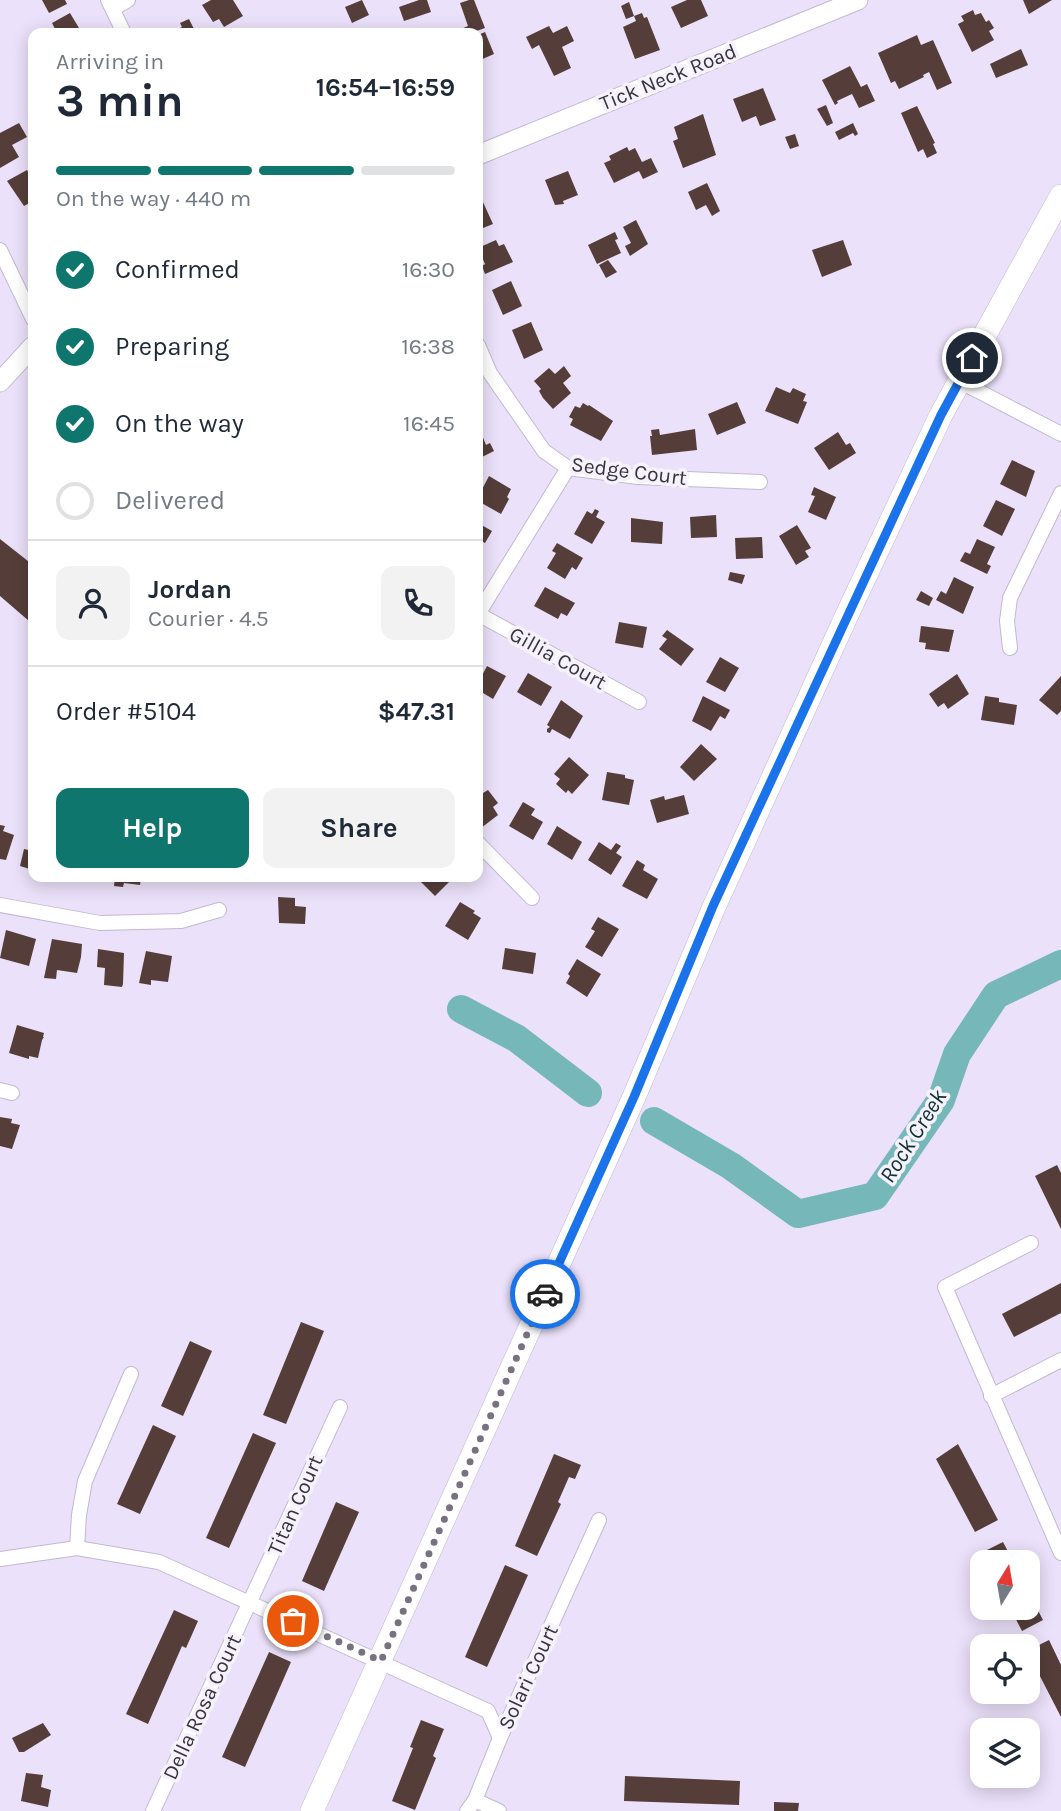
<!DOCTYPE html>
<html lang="en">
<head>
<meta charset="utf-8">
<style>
	:root { --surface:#fff; --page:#f2f2f3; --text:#1f2937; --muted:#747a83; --line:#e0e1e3; --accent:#0f766e }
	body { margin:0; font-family:Karla,sans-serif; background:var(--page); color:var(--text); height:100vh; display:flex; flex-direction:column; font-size:26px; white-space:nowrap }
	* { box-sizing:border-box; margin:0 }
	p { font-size:23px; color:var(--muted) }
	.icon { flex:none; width:38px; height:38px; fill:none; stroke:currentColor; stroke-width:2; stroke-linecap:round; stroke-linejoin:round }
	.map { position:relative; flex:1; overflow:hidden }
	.details { position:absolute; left:28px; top:28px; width:455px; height:854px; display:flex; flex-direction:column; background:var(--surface); border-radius:14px; box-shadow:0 4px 18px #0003 }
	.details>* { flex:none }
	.needle { width:46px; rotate:11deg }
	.fabs { position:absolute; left:970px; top:1550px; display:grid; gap:14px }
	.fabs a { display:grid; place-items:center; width:70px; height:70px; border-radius:14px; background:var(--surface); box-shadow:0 4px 18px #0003; font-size:35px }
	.pin { position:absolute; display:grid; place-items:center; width:60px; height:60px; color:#fff; margin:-30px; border:4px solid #fff; border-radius:50%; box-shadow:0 2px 7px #0007 }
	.courier { position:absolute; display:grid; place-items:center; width:70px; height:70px; margin:-35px; border:5px solid #1a73e8; border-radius:50%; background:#fff; color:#222; box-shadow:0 2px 9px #0007 }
	.head em { font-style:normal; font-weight:700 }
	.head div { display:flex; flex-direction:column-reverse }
	.head { display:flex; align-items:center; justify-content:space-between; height:119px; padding:0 28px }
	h1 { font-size:46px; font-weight:700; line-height:52px }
	.bar { display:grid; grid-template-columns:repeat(4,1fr); gap:10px 7px; align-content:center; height:84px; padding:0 28px }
	.bar i { height:9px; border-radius:5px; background:var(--line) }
	.bar .active { background:var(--accent) }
	.bar p { grid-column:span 4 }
	.line { display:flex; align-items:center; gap:18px; padding:0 28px; border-top:2px solid var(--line) }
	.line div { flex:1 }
	.round { display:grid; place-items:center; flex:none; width:74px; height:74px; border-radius:14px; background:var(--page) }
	ol { padding:0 28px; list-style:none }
	li { display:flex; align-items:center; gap:21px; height:77px }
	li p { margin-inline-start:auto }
	li .icon { padding:7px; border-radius:50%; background:var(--accent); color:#fff; stroke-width:4 }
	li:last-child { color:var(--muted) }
	li i { width:38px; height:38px; border:4px solid var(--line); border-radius:50% }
	.cta { display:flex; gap:14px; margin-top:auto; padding:14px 28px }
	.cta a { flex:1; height:80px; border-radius:14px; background:var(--accent); color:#fff; font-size:28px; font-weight:700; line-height:80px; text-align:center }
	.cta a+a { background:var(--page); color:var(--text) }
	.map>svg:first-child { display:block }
</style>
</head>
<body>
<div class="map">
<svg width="1061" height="1811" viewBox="0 0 1061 1811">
	<rect width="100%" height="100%" fill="#ebe1fa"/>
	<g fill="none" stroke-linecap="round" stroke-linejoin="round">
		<!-- river -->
		<g stroke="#76b7b9" stroke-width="28">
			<polyline points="461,1009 516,1038 588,1093"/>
			<polyline points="654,1121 731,1166 798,1214 875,1196 941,1100 957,1054 996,995 1061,964"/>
		</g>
	</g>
	<!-- building -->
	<g fill="#553e39">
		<polygon points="42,0 65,0 67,4 49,13"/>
		<polygon points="211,0 233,0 243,16 224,27 219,19 213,22 202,5"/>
		<polygon points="362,0 369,15 352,23 345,7"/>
		<polygon points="419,0 427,0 431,12 404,21 399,7"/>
		<polygon points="469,0 474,0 485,28 471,33 452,33 468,26 460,3"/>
		<polygon points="687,0 701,0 708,16 681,28 671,7"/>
		<polygon points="1023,0 1052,0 1029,14"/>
		<polygon points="629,2 634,16 642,13 644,18 647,17 660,50 635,59 623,27 636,21 634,16 626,19 621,6"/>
		<polygon points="973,10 975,15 981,13 986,22 989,20 994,28 989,31 994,40 972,52 958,24 964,21 961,16"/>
		<polygon points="70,13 82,33 57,33 52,23"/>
		<polygon points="189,19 194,29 186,33 170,33 182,27 180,23"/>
		<polygon points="549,26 553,33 567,26 574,41 562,47 571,68 554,76 539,45 532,49 526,37"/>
		<polygon points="485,32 494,54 478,61 478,35"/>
		<polygon points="917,35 921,45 933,40 952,83 937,90 929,72 923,75 924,77 899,89 895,81 891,83 878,53"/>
		<polygon points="1021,49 1028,65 996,78 990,64"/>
		<polygon points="850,66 861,87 867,84 875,101 859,108 852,94 837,101 838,103 835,105 822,80"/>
		<polygon points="763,88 776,120 760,126 756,116 742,122 733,99"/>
		<polygon points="826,105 833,123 827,126 817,109"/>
		<polygon points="917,106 935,143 933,144 937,153 927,158 923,149 918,152 901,113"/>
		<polygon points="703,114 716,155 683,168 673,141 678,139 674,127"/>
		<polygon points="19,123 27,137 12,145 19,157 0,168 0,133"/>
		<polygon points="853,123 858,134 855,136 853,133 839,140 835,132"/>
		<polygon points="795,134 799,146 790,149 785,137"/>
		<polygon points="627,147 629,151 635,148 642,162 651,158 658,172 643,179 639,171 614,183 604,163 611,160 609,156"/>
		<polygon points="27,170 33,181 33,201 24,206 7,181"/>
		<polygon points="568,171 578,195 563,201 564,204 555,205 545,180"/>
		<polygon points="707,183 720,211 712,216 706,205 696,210 688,192"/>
		<polygon points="482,200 493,224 478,230 478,202"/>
		<polygon points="636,220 648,244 630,256 625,246 631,243 623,227"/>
		<polygon points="615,232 618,239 615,240 621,253 597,264 588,245"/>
		<polygon points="496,240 499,246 504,244 513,262 485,274 482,266 485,264 478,248"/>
		<polygon points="843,240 852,265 822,277 812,250"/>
		<polygon points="608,260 617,272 606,278 599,265"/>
		<polygon points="511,281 522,306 503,315 492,290"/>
		<polygon points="531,322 543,350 524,359 512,330"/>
		<polygon points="564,366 571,376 563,383 571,393 553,409 543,398 539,391 541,389 534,381 549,368 555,374"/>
		<polygon points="776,387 790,393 793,388 806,394 803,401 807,402 798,424 765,411"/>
		<polygon points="737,402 746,423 717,435 708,414"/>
		<polygon points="583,403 588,406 589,405 613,421 601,441 570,425 573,419 569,417 575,406 580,408"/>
		<polygon points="478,425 486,445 490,443 494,451 478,459"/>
		<polygon points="659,429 660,435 695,429 697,450 652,455 650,436 652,436 651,430"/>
		<polygon points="838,432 846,445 850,443 856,453 829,470 814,448"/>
		<polygon points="1012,460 1035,471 1026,497 1000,484"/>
		<polygon points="489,476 511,489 507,497 509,499 501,514 478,501 478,497"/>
		<polygon points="814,487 836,497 826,520 808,512 815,496 811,495"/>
		<polygon points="996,500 1015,509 1002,536 983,526"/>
		<polygon points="595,509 599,511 596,517 605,522 592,544 574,534 587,511 592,514"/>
		<polygon points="716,515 717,537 691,538 690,517"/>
		<polygon points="631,518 663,522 662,544 631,542"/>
		<polygon points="478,523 492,531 485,543 481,541 478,546"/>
		<polygon points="797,525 811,548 805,551 809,557 796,565 779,536"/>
		<polygon points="762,537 763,558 736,559 735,538"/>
		<polygon points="0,539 33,565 33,615 29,621 0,596"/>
		<polygon points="977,539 995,547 987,564 991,566 987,574 960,561 965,552 970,554"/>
		<polygon points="557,543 583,558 576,570 572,567 565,579 547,568 556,553 552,551"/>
		<polygon points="730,572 745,575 742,584 728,580"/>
		<polygon points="954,577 974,587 963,614 936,600 941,591 946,594"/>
		<polygon points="545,587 575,603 567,616 561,613 558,619 534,606"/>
		<polygon points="921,591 933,598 929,606 916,600"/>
		<polygon points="619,622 647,627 643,648 615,643"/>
		<polygon points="921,626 954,630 949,652 925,649 926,643 919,642"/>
		<polygon points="667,630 694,649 681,666 659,649 667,639 662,636"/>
		<polygon points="720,657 739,668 725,692 706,682"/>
		<polygon points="487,666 506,676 493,699 478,690 478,683"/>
		<polygon points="528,673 552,687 541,706 517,692"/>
		<polygon points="957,674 969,694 948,709 944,703 938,707 929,694"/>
		<polygon points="1061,676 1061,711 1057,715 1039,700"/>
		<polygon points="703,696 730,710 725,719 720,716 711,731 692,721"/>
		<polygon points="985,696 999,698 999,702 1017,705 1014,725 981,720"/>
		<polygon points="561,700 583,716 570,739 552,729 550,733 547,732 547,729 550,727 547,725"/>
		<polygon points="701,744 717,759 694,781 680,767"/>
		<polygon points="569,757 589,775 572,794 568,790 566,793 556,784 560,779 554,774"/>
		<polygon points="607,772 625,775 625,778 634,780 629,805 602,800"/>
		<polygon points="488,790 498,803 493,807 498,815 481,828 478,823 478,796"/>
		<polygon points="684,795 689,814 657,823 650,800 664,796 665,800"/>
		<polygon points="523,802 535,809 531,815 543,822 533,840 509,826"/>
		<polygon points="0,825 5,826 3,831 14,835 6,860 0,859"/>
		<polygon points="557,826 582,842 572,860 547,844"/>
		<polygon points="599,842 611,850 616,843 621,846 616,853 622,857 611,875 588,860"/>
		<polygon points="24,849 33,851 33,870 20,866"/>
		<polygon points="637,860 645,865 643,870 658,879 647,899 622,886"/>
		<polygon points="115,877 141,877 140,885 124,883 123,887 114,886"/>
		<polygon points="416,877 446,877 450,881 435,896"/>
		<polygon points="278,897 295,898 295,906 306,907 305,924 279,923"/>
		<polygon points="460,902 475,911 473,913 481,918 468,940 445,926"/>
		<polygon points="598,917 619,929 602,957 585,947 595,931 591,929"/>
		<polygon points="6,930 36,939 29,966 0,958"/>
		<polygon points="52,939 82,944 81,957 77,973 57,970 56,979 44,978"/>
		<polygon points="505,948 536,953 533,974 502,969"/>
		<polygon points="98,949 124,953 123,984 122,987 104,985 105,968 97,967"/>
		<polygon points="146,951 172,956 168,982 151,980 151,985 139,983"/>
		<polygon points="577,959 601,974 587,997 566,983 570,976 568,974"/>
		<polygon points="17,1025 44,1033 43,1037 44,1037 42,1040 38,1058 29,1056 29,1059 9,1053"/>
		<polygon points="0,1117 12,1119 11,1123 20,1125 12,1149 0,1146"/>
		<polygon points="1057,1165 1061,1173 1061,1229 1035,1176"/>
		<polygon points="1061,1283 1061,1313 1014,1337 1002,1314"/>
		<polygon points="301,1322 324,1331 286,1424 263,1415"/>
		<polygon points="190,1341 212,1351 183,1416 161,1406"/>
		<polygon points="153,1425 176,1436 140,1514 117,1504"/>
		<polygon points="253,1433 276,1443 229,1548 206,1538"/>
		<polygon points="958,1444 998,1520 975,1532 936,1459"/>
		<polygon points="554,1454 581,1465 575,1479 569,1477 558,1502 561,1504 537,1556 515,1546"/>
		<polygon points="336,1502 359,1512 324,1591 302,1581"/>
		<polygon points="1003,1542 1014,1563 986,1563 981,1553"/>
		<polygon points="505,1565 528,1575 487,1667 465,1657"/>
		<polygon points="1027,1589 1043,1620 1022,1631 1010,1608 1027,1608"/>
		<polygon points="174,1610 198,1621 186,1648 182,1646 148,1724 126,1714"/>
		<polygon points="1049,1640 1061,1665 1061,1717 1027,1651"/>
		<polygon points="269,1652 291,1662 245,1767 222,1757"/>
		<polygon points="421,1720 444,1729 433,1756 436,1758 415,1810 392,1801 413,1748 410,1747"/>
		<polygon points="43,1723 51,1735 24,1752 19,1752 12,1738"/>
		<polygon points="26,1773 43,1775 41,1787 51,1790 48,1807 21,1801"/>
		<polygon points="625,1776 740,1781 739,1805 624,1801"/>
		<polygon points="774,1802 799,1803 798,1811 774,1811"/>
	</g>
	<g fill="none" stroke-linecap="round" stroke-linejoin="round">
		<defs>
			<g id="street">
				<polyline points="108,0 124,33"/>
				<polyline points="113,9 128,0"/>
				<polyline points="0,250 33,319"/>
				<polyline points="478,345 490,373 544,451 568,468 638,477 760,482"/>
				<polyline points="959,381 1061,434"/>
				<polyline points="478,614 639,702"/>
				<polyline points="478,614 568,468"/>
				<polyline points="1010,648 1007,621 1010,598 1061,493"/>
				<polyline points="478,843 532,898"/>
				<polyline points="0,905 100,923 181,921 219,910"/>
				<polyline points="0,1090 12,1093"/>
				<polyline points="1031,1243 945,1287 1061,1553"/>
				<polyline points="991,1396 1061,1360"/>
				<polyline points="77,1548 79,1515 85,1481 131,1374"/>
				<polyline points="0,1559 77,1548 159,1562 488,1711 500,1738"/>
				<polyline points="475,1800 499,1811"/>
				<polyline points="153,1811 340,1407"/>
				<polyline points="467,1811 475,1800 500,1738 599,1520"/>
			</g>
			<g id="secondary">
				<polyline points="478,155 858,0"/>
				<polyline points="0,382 33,346"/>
			</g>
			<polyline id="primary" points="312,1811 634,1097 714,907 846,617 941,415 1061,196"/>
		</defs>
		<!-- street casing -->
		<use href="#street" stroke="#c2b9d0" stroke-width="16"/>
		<!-- secondary casing -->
		<use href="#secondary" stroke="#c2b9d0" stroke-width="21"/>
		<!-- primary casing -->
		<use href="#primary" stroke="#c2b9d0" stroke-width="24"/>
		<!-- street -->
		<use href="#street" stroke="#fff" stroke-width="14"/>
		<!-- secondary -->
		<use href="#secondary" stroke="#fff" stroke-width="19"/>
		<!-- primary -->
		<use href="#primary" stroke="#fff" stroke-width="23"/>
	</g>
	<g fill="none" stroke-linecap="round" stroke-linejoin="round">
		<!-- done -->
		<polyline stroke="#777180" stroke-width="7" stroke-dasharray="0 12.6" points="293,1621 381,1661 545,1294"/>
		<!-- route -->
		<polyline stroke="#1a73e8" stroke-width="9" points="545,1294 634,1097 713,906 941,415 972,358"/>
	</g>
	<g text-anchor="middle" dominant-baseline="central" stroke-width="7" stroke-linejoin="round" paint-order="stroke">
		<!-- street labels -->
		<g font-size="21" fill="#38343e" stroke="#f6f2fb">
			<text transform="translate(668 77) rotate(-22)">Tick Neck Road</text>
			<text transform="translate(629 471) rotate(7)">Sedge Court</text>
			<text transform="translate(558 658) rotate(29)">Gillia Court</text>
			<text transform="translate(295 1505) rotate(-66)">Titan Court</text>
			<text transform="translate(528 1677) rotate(-65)">Solari Court</text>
			<text transform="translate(202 1707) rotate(-65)">Della Rosa Court</text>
		</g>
		<!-- water labels -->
		<g font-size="23" font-style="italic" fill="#103132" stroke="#f6f2fb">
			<text transform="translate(913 1136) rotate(-58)">Rock Creek</text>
		</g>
	</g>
</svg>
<div class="fabs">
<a><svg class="needle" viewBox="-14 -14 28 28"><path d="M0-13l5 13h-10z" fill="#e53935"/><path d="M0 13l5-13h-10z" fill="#747a83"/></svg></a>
<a><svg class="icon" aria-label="locate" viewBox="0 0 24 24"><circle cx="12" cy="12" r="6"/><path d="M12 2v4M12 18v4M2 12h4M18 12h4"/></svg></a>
<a><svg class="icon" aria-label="layers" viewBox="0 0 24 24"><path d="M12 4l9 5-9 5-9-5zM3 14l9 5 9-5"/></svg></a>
</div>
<div class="pin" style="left:293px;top:1621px;background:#ea580c"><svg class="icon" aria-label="bag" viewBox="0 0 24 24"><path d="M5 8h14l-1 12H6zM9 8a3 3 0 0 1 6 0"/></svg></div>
<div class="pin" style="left:972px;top:358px;background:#1f2937"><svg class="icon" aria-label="home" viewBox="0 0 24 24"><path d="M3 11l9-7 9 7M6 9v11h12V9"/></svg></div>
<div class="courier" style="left:545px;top:1294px"><svg class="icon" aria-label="car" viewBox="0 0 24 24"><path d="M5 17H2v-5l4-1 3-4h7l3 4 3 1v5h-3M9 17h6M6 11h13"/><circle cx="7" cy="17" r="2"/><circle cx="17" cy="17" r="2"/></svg></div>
<section class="details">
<div class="head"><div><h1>3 min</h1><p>Arriving in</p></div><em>16:54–16:59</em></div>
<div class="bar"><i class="active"></i><i class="active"></i><i class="active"></i><i></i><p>On the way · 440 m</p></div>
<ol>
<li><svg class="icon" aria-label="check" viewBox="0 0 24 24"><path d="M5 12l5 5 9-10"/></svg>Confirmed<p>16:30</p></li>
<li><svg class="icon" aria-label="check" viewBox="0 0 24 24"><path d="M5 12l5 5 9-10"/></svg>Preparing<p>16:38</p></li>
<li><svg class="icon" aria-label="check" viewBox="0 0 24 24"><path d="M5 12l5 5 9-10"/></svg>On the way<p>16:45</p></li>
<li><i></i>Delivered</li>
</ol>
<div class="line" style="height:126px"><a class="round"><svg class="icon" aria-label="person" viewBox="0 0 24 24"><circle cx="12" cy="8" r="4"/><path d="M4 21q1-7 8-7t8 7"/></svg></a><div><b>Jordan</b><p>Courier · 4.5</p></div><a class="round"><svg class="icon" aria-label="phone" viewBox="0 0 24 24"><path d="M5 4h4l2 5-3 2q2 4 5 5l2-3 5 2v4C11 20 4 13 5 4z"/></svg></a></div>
<div class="line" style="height:91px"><div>Order #5104</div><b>$47.31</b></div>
<div class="cta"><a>Help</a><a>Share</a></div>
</section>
</div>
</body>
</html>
